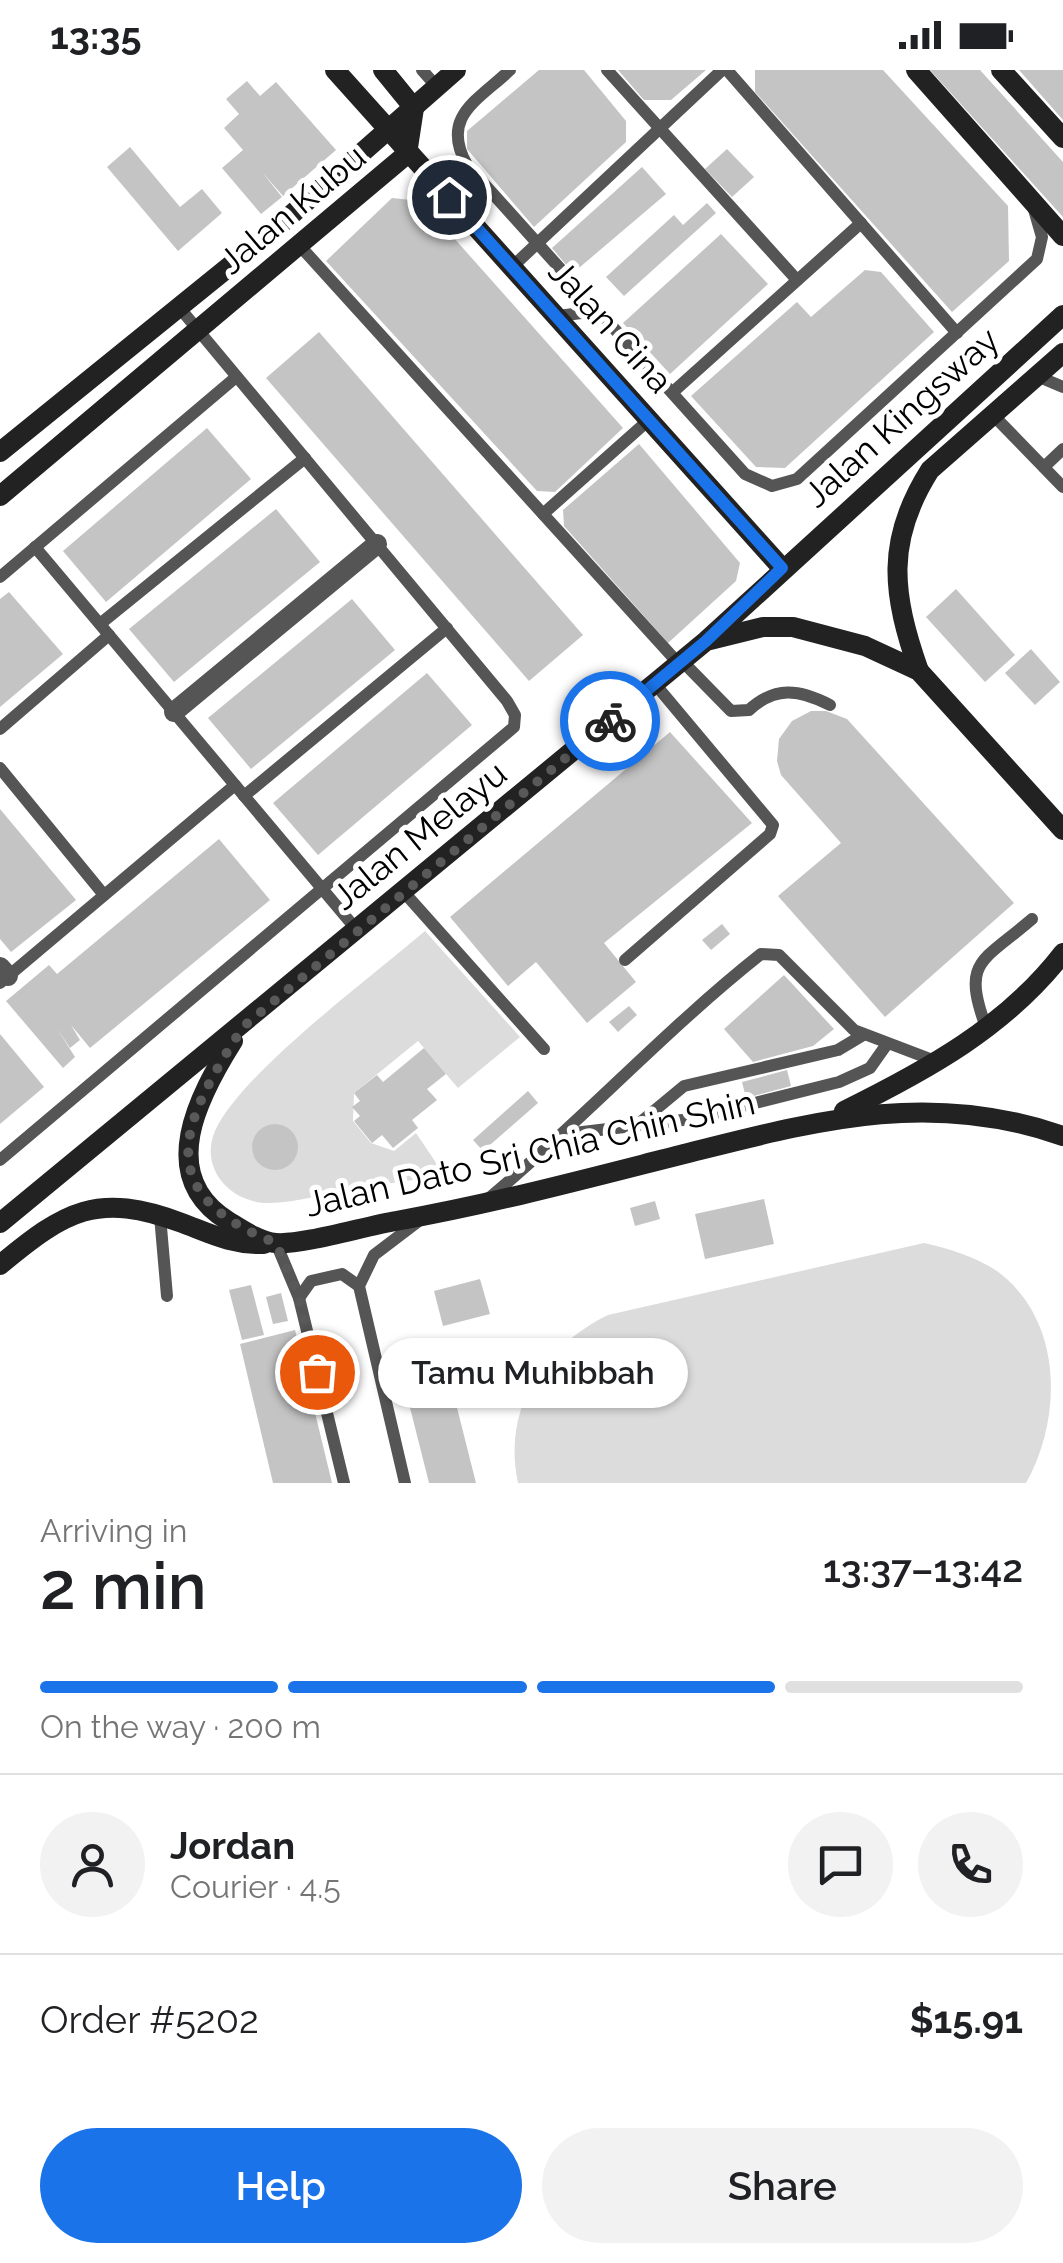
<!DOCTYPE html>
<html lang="en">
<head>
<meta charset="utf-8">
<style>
	:root { --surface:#fff; --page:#f2f2f2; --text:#202124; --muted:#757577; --line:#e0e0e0; --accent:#1a73e8 }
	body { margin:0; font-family:Raleway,sans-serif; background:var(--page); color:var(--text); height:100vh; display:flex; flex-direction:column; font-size:38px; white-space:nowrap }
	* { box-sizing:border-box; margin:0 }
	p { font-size:32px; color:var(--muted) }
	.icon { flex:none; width:55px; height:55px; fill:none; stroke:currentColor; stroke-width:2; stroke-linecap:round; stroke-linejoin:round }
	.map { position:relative; height:1413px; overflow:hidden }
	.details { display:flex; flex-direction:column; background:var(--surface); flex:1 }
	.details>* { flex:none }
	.pin { position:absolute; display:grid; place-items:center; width:85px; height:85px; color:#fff; margin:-42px; border:5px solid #fff; border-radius:50%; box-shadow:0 2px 10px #0007 }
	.courier { position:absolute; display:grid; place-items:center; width:100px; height:100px; margin:-50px; border:8px solid #1a73e8; border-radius:50%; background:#fff; color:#222; box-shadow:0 2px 12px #0007 }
	.bubble { position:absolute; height:70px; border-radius:35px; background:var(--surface); box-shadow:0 2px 8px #0004; font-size:32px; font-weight:600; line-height:70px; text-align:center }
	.summary em { font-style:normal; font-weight:600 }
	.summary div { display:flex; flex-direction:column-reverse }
	.summary { display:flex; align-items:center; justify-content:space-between; height:170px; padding:0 40px }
	h1 { font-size:65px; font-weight:600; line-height:75px }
	.bar { display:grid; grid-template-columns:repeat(4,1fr); gap:15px 10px; align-content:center; height:120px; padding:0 40px }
	.bar i { height:12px; border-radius:8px; background:var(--line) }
	.bar .active { background:var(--accent) }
	.bar p { grid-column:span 4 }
	.line { display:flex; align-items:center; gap:25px; padding:0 40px; border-top:2px solid var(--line) }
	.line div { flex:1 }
	.round { display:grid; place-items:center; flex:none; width:105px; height:105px; border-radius:52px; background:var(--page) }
	.cta { display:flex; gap:20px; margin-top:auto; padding:20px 40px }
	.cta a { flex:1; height:115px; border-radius:60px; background:var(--accent); color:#fff; font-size:40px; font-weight:600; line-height:115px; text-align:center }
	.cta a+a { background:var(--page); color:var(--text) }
	.status { display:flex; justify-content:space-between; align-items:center; height:70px; padding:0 50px; background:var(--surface); direction:ltr }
	.status svg { height:28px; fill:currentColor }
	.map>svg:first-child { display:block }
</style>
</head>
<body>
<div class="status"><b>13:35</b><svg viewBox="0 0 49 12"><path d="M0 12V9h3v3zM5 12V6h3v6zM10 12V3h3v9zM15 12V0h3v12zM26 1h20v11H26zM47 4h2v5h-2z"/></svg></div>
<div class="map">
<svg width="1063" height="1413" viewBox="0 0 1063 1413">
	<rect width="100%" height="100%" fill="#fff"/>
	<!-- green -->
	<g fill="#dcdcdc">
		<path d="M 425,861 L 520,967 L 458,1018 L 418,971 L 354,1023 L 353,1051 L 371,1073 L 394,1081 L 416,1063 L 441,1100 C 420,1113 384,1113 359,1117 C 330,1122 298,1133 268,1133 C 230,1133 199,1098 215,1061 C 241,1003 373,906 425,861 Z"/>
		<path d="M 924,1173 C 950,1179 974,1186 997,1201 C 1063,1250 1063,1347 1026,1413 L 518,1413 C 502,1338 543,1277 608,1245 Z"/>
	</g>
	<!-- building -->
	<g fill="#c4c4c4">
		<polygon points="539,0 584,0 626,51 626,72 534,157 467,79 467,61"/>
		<polygon points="618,0 706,0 671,30 644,30"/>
		<polygon points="755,0 883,0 1008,136 1009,191 952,242 755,22"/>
		<polygon points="930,0 980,0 1063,92 1063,147"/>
		<polygon points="1019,0 1063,0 1063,50"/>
		<polygon points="247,11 260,26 276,12 336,80 283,126 262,102 282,127 261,144 222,98 243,80 224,58 239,44 226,29"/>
		<polygon points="130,77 180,137 202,119 222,143 178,181 107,97"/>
		<polygon points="727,79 754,107 732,127 705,99"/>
		<polygon points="642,97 666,124 573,203 552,178"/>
		<polygon points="392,128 421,131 623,358 555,422 537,421 326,191"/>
		<polygon points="707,133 716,143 624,226 606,207 674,145 683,155"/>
		<polygon points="721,164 768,214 670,304 623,253"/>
		<polygon points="865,200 881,202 934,262 785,398 756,397 691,326 797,232 811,247"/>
		<polygon points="319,262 583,565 529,611 266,308"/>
		<polygon points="207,358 251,409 106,532 63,481"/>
		<polygon points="639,374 740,493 736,511 668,573 564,456 563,440"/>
		<polygon points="276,439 320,492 174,612 129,559"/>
		<polygon points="956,519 1015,585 985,612 926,547"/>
		<polygon points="9,522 63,584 0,637 0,529"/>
		<polygon points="352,529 395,580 251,699 208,648"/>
		<polygon points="1031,579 1060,612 1035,635 1005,603"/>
		<polygon points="427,603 472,655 318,785 273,733"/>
		<polygon points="826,641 847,649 1014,833 885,947 778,826 841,773 781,705 777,691 779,669 792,651 811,641"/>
		<polygon points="670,662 752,753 604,873 636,912 587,953 536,892 508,916 450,847"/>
		<polygon points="0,739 76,830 11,882 0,869"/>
		<polygon points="219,769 270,830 90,978 71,955 80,970 70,978 56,957 75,987 63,998 6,931 49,895 57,904"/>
		<polygon points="722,854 730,864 711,880 702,870"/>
		<polygon points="784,905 834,959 813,976 753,992 724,959"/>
		<polygon points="629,936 637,945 618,962 609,952"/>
		<polygon points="0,964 44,1017 0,1054"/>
		<polygon points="424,978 446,1004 427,1019 437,1030 412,1050 418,1058 393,1078 382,1065 372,1073 354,1051 360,1046 352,1037 360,1031 354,1023 377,1005 383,1012"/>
		<polygon points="787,1000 791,1016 746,1028 742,1012"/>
		<polygon points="528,1021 538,1033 483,1081 473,1070"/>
		<circle cx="275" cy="1077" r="23"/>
		<polygon points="764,1129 774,1174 705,1189 695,1144"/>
		<polygon points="655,1131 660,1149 635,1156 630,1138"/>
		<polygon points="480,1209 490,1244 443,1256 434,1221"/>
		<polygon points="251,1215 264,1265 242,1270 229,1220"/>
		<polygon points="281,1223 288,1251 273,1254 266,1227"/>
		<polygon points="295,1260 332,1413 273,1413 240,1274"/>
		<polygon points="444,1287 449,1306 476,1413 429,1413 400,1298"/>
	</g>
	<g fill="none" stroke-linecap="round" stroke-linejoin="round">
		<!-- lane -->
		<g stroke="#555" stroke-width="12">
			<polyline points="422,0 437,17"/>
			<path d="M 510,0 C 477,31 440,47 467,95 L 745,404 L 772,416 L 797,409 L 1037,189 L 1042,167 L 1033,136"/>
			<polyline points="607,0 797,210"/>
			<polyline points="727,0 957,263"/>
			<polyline points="300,176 679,594"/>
			<polyline points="512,197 722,0"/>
			<polyline points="558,246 597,241"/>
			<polyline points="1037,306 1063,317"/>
			<polyline points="673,322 861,153"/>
			<polyline points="993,345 1063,417"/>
			<polyline points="1044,397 1063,379"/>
			<polyline points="543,444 651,348"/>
			<polyline points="35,477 356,859"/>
			<polyline points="0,507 235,308"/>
			<polyline points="100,554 305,388"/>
			<path d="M 682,591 L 731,641 L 749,640 C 775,616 799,619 830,635"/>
			<polyline points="0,659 109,565"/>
			<polyline points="0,698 104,825"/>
			<polyline points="244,726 447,558"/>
			<polyline points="402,820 544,979"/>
			<polyline points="625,890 770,764 773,755 655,614"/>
			<polyline points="0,913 235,715"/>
			<path d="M 987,960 C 961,890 981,893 1032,849"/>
			<polyline points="637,1055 684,1016 838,980 863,965"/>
			<polyline points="566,1064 691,1049 839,1012 870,998 887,974"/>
			<polyline points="0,1090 514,657 515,645 507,631 178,236"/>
			<path d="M 488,1129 C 582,1051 665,960 761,884 L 779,885 L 854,960 L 938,992"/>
			<polyline points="160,1146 167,1226"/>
			<polyline points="276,1173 299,1228 344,1413"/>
			<polyline points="299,1228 311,1211 342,1204 359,1216"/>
			<polyline points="405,1413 359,1216 374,1185 420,1150"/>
		</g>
		<!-- street -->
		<g stroke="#555" stroke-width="20">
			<polyline points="174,642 377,474"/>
			<polyline points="0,897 8,906"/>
		</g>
		<!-- secondary -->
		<g stroke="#222" stroke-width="20">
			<polyline points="335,0 782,498"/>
			<polyline points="383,0 414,38"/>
			<polyline points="916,0 1063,166"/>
			<polyline points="1001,0 1063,68"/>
			<polyline points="0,382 267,166 456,0"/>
			<polyline points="0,426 407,84 414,38"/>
			<polyline points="710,570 763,557 793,557 865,576 919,601 1063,760"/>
			<path d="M 919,601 C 892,524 885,471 930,400 L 1063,283"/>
			<path d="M 233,971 C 199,1025 155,1106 228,1151 C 241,1159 260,1172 276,1173 C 303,1175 365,1156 396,1151 C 492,1134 589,1108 684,1084 C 816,1051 929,1019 1063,1066"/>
			<path d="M 844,1041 C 927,1000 1006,957 1063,883"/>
			<polyline points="0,1153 706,571 1063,245"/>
			<path d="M 0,1195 C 65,1141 97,1121 182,1153 C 211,1164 232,1175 264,1174"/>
		</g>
	</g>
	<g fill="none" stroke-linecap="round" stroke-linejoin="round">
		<!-- done -->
		<path stroke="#595959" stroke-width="10" stroke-dasharray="0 18" d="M 317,1302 L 299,1228 L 276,1173 C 146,1122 183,1050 243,957 L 610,651"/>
		<!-- route -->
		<polyline stroke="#1a73e8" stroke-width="12" points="449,127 782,498 706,571 610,651"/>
	</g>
	<g text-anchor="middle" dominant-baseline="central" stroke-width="10" stroke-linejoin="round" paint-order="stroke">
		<!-- street labels -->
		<g font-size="35" fill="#000" stroke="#fff">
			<text transform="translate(292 139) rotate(-40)">Jalan Kubu</text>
			<text transform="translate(611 256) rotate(48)">Jalan Cina</text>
			<text transform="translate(901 347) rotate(-42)">Jalan Kingsway</text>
			<text transform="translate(419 765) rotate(-39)">Jalan Melayu</text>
			<text transform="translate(530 1083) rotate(-13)">Jalan Dato Sri Chia Chin Shin</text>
		</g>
	</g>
</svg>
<div class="pin" style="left:317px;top:1302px;background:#ea580c"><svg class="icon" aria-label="bag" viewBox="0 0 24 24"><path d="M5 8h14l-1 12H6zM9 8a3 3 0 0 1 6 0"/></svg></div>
<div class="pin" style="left:449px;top:127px;background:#1f2937"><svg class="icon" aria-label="home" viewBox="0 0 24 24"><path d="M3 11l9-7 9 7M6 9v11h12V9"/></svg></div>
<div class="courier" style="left:610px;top:651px"><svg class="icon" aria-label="bike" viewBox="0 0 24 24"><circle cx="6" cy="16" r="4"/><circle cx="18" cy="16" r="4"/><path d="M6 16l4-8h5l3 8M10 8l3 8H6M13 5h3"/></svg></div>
<div class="bubble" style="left:378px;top:1268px;width:310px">Tamu Muhibbah</div>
</div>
<section class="details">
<div class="summary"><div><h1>2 min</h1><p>Arriving in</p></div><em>13:37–13:42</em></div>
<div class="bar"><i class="active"></i><i class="active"></i><i class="active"></i><i></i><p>On the way · 200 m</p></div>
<div class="line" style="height:180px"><a class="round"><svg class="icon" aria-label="person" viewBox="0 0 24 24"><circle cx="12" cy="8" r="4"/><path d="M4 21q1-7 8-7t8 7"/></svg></a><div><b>Jordan</b><p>Courier · 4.5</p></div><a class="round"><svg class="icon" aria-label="chat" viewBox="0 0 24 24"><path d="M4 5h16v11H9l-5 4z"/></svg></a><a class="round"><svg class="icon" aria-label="phone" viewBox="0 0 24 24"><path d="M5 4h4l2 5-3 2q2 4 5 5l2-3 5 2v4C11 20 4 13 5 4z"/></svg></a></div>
<div class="line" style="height:130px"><div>Order #5202</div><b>$15.91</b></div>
<div class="cta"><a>Help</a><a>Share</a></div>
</section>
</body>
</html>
